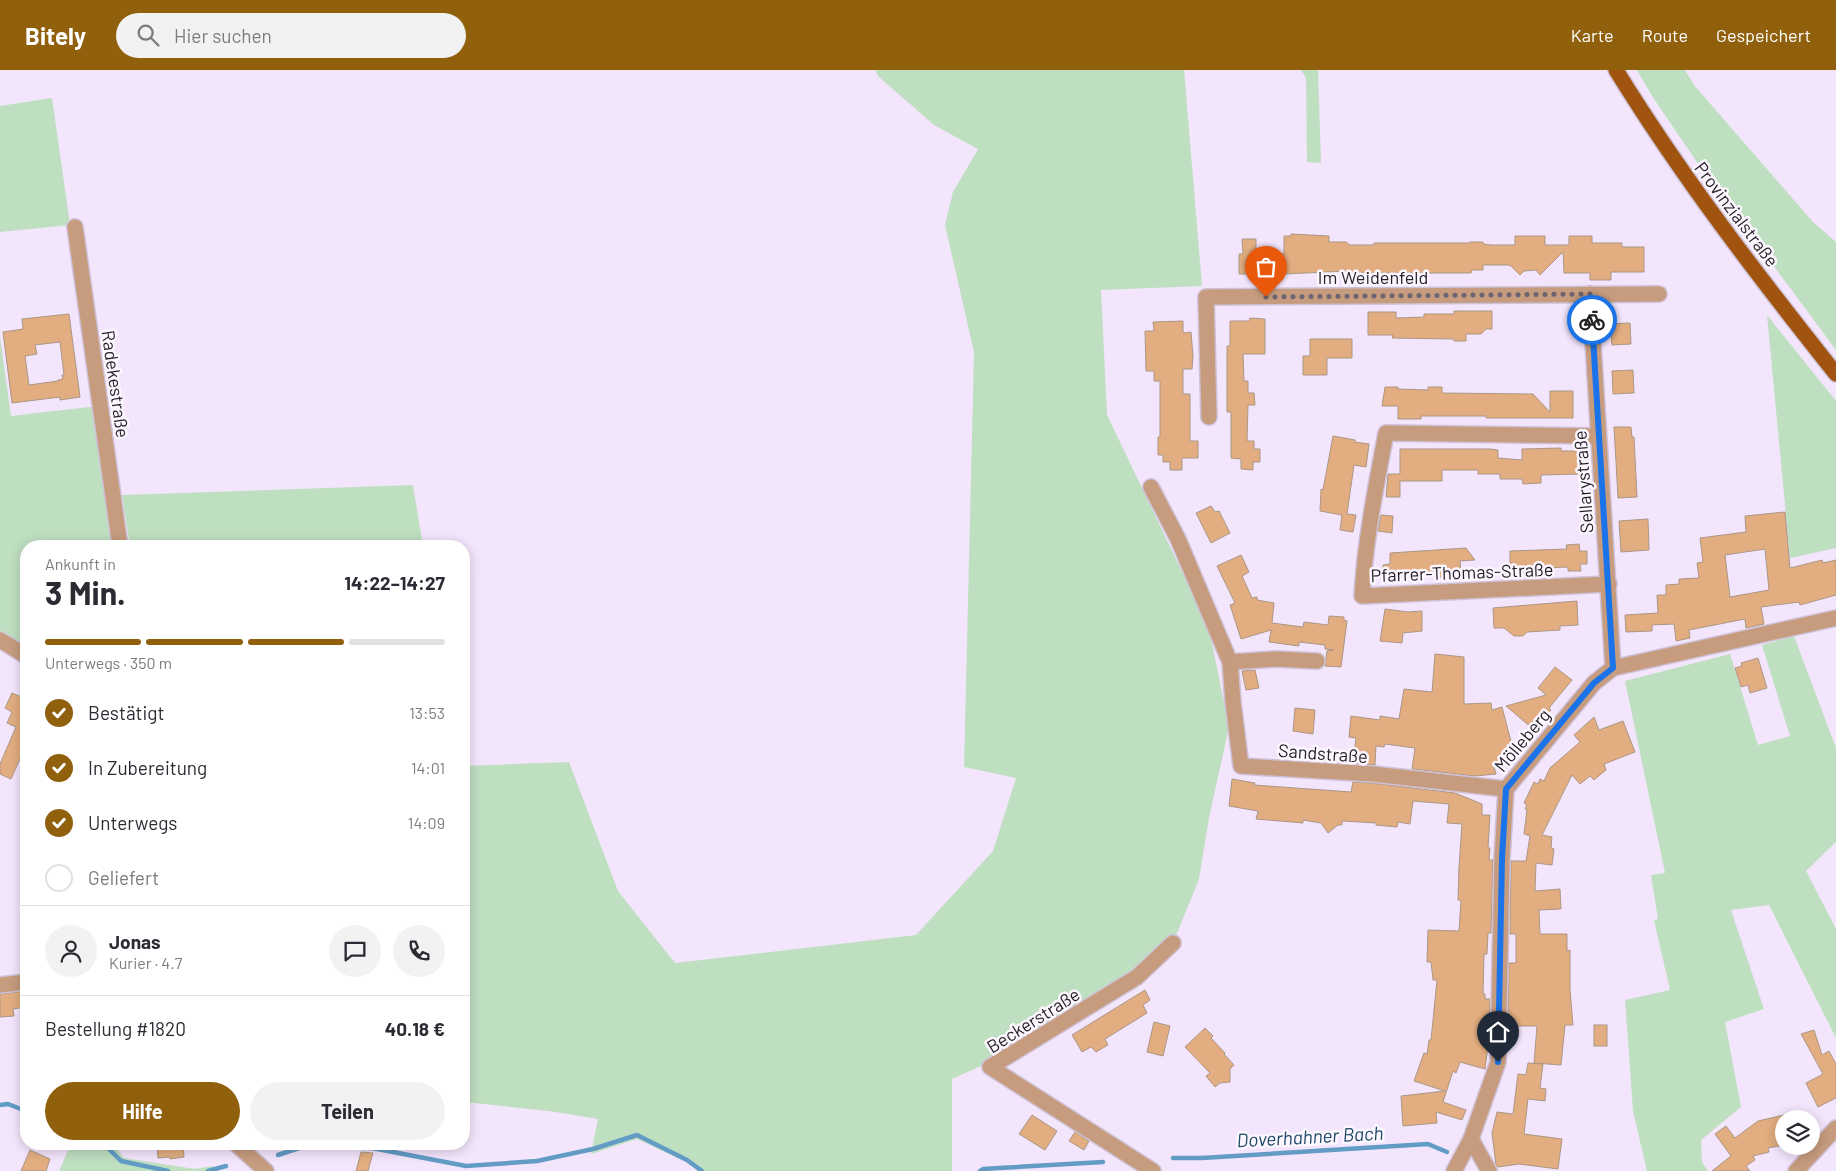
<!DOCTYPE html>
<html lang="de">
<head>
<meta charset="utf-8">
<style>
	:root { --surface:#fff; --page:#f2f2f3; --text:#2b2b33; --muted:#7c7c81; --line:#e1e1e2; --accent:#90600d }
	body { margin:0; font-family:Barlow,sans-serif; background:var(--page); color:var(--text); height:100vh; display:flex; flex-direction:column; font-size:19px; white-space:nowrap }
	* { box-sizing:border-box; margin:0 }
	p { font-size:16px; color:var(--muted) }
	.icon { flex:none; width:28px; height:28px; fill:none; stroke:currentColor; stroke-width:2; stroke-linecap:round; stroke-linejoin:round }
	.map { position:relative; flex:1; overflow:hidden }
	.details { position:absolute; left:20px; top:470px; width:450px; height:610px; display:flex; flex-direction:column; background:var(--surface); border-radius:20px; box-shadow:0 2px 12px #0003 }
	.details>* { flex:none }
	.fabs { position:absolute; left:1775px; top:1040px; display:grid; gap:10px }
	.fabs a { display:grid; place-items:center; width:45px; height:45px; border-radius:50%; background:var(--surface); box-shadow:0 2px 12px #0003; font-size:25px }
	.pin { position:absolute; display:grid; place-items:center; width:42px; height:42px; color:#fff; margin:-51px -21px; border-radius:50% 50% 50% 0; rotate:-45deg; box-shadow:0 0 5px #0007 }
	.pin .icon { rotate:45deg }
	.courier { position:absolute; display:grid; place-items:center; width:50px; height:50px; margin:-25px; border:4px solid #1a73e8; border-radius:50%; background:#fff; color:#222; box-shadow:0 1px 6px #0007 }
	.overview em { font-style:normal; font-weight:700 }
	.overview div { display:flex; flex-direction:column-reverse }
	.overview { display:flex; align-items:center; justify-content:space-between; height:85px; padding:0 25px }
	h1 { font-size:32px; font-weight:700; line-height:38px }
	.bar { display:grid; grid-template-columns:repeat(4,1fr); gap:8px 5px; align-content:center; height:60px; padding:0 25px }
	.bar i { height:6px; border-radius:4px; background:var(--line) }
	.bar .active { background:var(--accent) }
	.bar p { grid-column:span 4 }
	.line { display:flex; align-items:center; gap:12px; padding:0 25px; border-top:1px solid var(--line) }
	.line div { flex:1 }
	.round { display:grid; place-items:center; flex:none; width:52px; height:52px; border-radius:26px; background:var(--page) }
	ol { padding:0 25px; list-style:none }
	li { display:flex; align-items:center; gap:15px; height:55px }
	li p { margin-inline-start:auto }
	li .icon { padding:5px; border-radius:50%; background:var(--accent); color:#fff; stroke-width:4 }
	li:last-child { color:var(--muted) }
	li i { width:28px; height:28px; border:2px solid var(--line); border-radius:50% }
	.action { display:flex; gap:10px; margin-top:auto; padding:10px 25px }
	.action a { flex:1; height:58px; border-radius:30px; background:var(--accent); color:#fff; font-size:20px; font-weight:700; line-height:58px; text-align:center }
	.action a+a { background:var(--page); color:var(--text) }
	header { display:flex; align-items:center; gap:30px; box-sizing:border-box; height:70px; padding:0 25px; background:var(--accent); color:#fff }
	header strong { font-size:24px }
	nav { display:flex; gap:28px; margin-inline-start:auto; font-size:18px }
	.search { width:350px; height:45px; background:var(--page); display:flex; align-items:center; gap:12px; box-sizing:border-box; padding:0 18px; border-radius:28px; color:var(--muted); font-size:19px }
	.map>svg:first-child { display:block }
</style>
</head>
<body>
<header>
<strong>Bitely</strong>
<div class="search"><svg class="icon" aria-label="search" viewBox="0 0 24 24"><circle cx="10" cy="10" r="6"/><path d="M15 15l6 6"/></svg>Hier suchen</div>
<nav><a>Karte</a><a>Route</a><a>Gespeichert</a></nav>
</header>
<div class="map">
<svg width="1836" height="1101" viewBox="0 0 1836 1101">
	<rect width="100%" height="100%" fill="#f3e5fc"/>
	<!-- green -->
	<g fill="#bfdfc1">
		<polygon points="875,0 1184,0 1202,216 1101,220 1107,345 1209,558 1229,657 1209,748 1199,809 1173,873 1019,979 952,1009 952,1101 699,1101 686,1092 637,1069 591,1084 598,1049 549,1041 464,1032 464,696 569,692 618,821 675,893 916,865 993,781 1016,708 964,697 974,282 945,155 953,122 978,79 934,55 878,6"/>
		<polygon points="1301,0 1318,0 1321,93 1307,92 1306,8"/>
		<polygon points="1637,0 1685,0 1694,15 1813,152 1836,172 1836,280 1701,98 1652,26"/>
		<polygon points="52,28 70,155 0,162 0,36"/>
		<polygon points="1767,245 1836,331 1836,478 1790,488"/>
		<polygon points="0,267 11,346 98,336 114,476 26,476 26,580 0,563"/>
		<polygon points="413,415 423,476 130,476 122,425"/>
		<polygon points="1794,566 1836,678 1836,772 1806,801 1836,859 1836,968 1769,835 1731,840 1764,939 1725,952 1741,1037 1701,1070 1702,1092 1708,1101 1647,1101 1633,1041 1625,930 1670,920 1654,850 1658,849 1651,805 1665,803 1625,611 1730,584 1758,675 1790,666 1762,575"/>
		<polygon points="71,1074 113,1074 124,1088 195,1099 212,1096 215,1101 59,1101"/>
	</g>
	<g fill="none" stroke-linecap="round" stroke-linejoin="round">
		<!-- stream -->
		<g stroke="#629cc5" stroke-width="4.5">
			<polyline points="0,1035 8,1034 26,1041"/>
			<polyline points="104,1074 121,1091 168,1101"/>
			<polyline points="278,1085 302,1077 372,1078 466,1096 537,1091 593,1079 637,1065 687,1090 702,1101"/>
			<polyline points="1173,1088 1202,1088 1428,1074 1447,1082"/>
			<polyline points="208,1101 226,1096"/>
			<polyline points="980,1101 983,1099 999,1098 1103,1092"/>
		</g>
	</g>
	<!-- building -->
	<g fill="#e2ad80" stroke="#ab9786" fill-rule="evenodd">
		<polygon points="1291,164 1329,166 1329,172 1346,172 1350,175 1374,175 1374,173 1470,173 1470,172 1483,172 1483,174 1491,175 1515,175 1515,166 1545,166 1545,175 1569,175 1569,166 1592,166 1592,173 1622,173 1622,177 1644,177 1644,202 1611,202 1611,210 1590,210 1590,203 1564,203 1563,182 1540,205 1536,200 1524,201 1520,205 1511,196 1508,195 1483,195 1483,200 1472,200 1471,203 1349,203 1349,201 1284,204 1252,202 1250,204 1239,204 1239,184 1243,184 1242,169 1256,169 1256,184 1284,184 1284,166 1291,166"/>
		<polygon points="1454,241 1492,241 1492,259 1486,259 1481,264 1466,264 1466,271 1454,271 1454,269 1392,268 1393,265 1368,265 1368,242 1396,242 1396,248 1424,247 1424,244 1454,244"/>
		<path d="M 69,244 L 80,327 L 60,330 L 60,327 L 12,333 L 3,262 L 23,259 L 22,249 ZM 60,272 L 64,305 L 62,305 L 63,309 L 58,310 L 58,311 L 29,315 L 25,286 L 37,284 L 35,275 Z"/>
		<polygon points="1250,248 1265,249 1265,284 1243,284 1244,311 1248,311 1248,323 1254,323 1255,335 1248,335 1247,371 1254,371 1254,379 1260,379 1260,392 1253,392 1253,400 1241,399 1241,389 1231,388 1231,342 1227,342 1227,276 1230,276 1230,251 1249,251"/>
		<polygon points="1183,251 1183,263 1191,262 1193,286 1192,299 1183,299 1183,324 1190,324 1190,371 1198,371 1198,388 1182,388 1182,400 1170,400 1170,392 1163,392 1163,385 1158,385 1158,367 1160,367 1160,311 1154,311 1154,301 1146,301 1145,261 1154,261 1153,252"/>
		<polygon points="1630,253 1631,274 1612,275 1610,254"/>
		<polygon points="1310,269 1352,269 1352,288 1327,288 1327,305 1303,305 1303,286 1310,286"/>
		<polygon points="1633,300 1634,323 1613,324 1612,301"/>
		<polygon points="1385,317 1398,317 1398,319 1428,320 1428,317 1442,317 1442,323 1533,324 1550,342 1550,321 1573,321 1573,348 1486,348 1486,346 1421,346 1421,349 1398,349 1398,336 1382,336"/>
		<polygon points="1614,357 1631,357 1632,367 1634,367 1637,427 1618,428"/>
		<polygon points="1333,366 1355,370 1355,372 1369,374 1366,397 1354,395 1347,444 1356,445 1353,462 1340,460 1342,445 1320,441 1321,419 1323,420"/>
		<polygon points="1561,378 1561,381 1581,381 1581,404 1541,405 1541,413 1523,414 1522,409 1500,409 1500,404 1478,404 1478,400 1442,400 1442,411 1400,411 1400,427 1386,427 1388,404 1400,404 1400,379 1491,379 1498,380 1498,388 1522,390 1522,379"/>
		<polygon points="1211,436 1215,442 1219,441 1230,463 1211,473 1196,443"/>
		<path d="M 1785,442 L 1790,498 L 1822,490 L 1823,493 L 1836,490 L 1836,525 L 1800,535 L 1799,532 L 1761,537 L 1764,554 L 1746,558 L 1745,549 L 1689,560 L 1690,568 L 1676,571 L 1674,554 L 1652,555 L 1652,561 L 1626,562 L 1625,545 L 1658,543 L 1657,525 L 1666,525 L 1666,515 L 1679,514 L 1679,509 L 1699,508 L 1697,493 L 1703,492 L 1700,468 L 1746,462 L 1745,446 ZM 1765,479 L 1769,520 L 1730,527 L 1725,485 Z"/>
		<polygon points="1381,445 1393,446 1392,463 1378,461"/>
		<polygon points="1648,449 1649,480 1621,482 1619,451"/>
		<polygon points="1579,474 1580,481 1587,481 1587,494 1580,494 1581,501 1568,501 1568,497 1542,498 1542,501 1534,502 1534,504 1526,502 1518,502 1518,496 1510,496 1510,481 1567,479 1566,475"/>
		<polygon points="1466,478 1475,490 1460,491 1461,504 1452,505 1450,507 1440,507 1437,504 1406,506 1406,509 1391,510 1391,508 1384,509 1383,495 1390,494 1390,483"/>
		<polygon points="1241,485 1249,502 1242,506 1252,528 1257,527 1257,530 1274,533 1272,553 1303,557 1304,552 1328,555 1329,546 1344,547 1344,550 1347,551 1341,597 1325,596 1327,581 1334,580 1325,579 1325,575 1299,572 1299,576 1269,572 1271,560 1241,569 1230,535 1235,533 1217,496"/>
		<polygon points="1577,531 1578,555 1560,556 1560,560 1527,562 1523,566 1514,566 1504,558 1494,558 1493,538"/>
		<polygon points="1385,539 1408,542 1422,541 1422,561 1403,563 1402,573 1380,571"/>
		<polygon points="1435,584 1464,587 1464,634 1491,633 1492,640 1502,637 1513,679 1509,680 1511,688 1493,693 1496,704 1475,706 1412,699 1415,678 1385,674 1384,677 1376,676 1375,695 1353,693 1356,668 1349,667 1351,646 1380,650 1380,646 1399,649 1404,619 1432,622"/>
		<polygon points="1758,588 1767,618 1750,623 1748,615 1741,617 1735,598 1742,596 1741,593"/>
		<polygon points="1555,597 1572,610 1549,638 1551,640 1533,659 1506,636 1546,625 1538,618"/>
		<polygon points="1255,600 1259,618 1246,620 1242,601"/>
		<polygon points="12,623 26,629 26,675 11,709 0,704 0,694 16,657 7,653 12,642 5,638"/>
		<polygon points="1295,638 1315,640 1313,664 1293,661"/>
		<polygon points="1594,647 1599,660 1623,651 1635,682 1604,694 1606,700 1594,710 1590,706 1580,714 1572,705 1542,765 1552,767 1551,778 1554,779 1552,795 1536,793 1535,821 1560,819 1561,839 1539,840 1540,864 1567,864 1567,881 1570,880 1570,920 1573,955 1565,955 1561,995 1534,993 1537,956 1508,956 1509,893 1516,893 1516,864 1510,864 1511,791 1526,791 1530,766 1524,764 1527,740 1525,739 1527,735 1524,733 1534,712 1538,714 1540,709 1544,711 1550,698 1580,672 1574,665"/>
		<polygon points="1232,709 1255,713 1254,715 1351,722 1353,712 1372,713 1455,723 1482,734 1482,745 1490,745 1488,778 1490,778 1489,790 1493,790 1491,863 1488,863 1487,884 1484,884 1483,924 1485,924 1485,929 1490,929 1489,967 1485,999 1460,992 1456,1003 1453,1001 1443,1032 1466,1040 1462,1050 1436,1042 1437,1053 1403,1056 1401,1026 1445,1021 1414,1011 1424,983 1427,984 1429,970 1431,970 1437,910 1433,910 1431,892 1427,892 1428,860 1459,861 1461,830 1458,830 1459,797 1462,754 1447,753 1449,734 1413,731 1410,754 1398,752 1397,757 1376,755 1376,753 1342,751 1342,755 1338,755 1328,763 1321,753 1303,750 1303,753 1256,749 1258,741 1229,736"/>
		<polygon points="1145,920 1150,930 1143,935 1147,943 1105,969 1108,975 1096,982 1091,977 1082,982 1072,965"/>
		<polygon points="26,921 26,937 13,939 14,946 0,947 0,924"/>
		<polygon points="1154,952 1170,956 1163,986 1147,982"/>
		<rect x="1594" y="955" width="13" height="21"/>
		<polygon points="1205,958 1213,966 1211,968 1225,983 1224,984 1234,995 1230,999 1230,1012 1220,1013 1215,1017 1206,1006 1210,1003 1185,977"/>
		<polygon points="1814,960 1822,985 1829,981 1836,994 1836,1028 1818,1037 1806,1013 1823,1004 1801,964"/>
		<polygon points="1528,993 1543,994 1540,1018 1546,1019 1545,1031 1528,1029 1524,1064 1562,1069 1558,1099 1519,1094 1498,1097 1496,1095 1492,1063 1497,1042 1513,1044 1518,1004 1526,1005"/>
		<polygon points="1032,1045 1057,1061 1045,1080 1019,1064"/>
		<polygon points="1784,1045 1784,1075 1768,1078 1769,1082 1753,1086 1755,1090 1746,1096 1750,1101 1712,1101 1731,1086 1715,1064 1726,1056 1735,1068 1758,1051"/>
		<polygon points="1075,1062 1089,1071 1084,1080 1069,1071"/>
		<polygon points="168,1074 183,1074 184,1087 170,1089 170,1087 158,1088 157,1076"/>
		<polygon points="30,1080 50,1089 46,1101 21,1101"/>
		<polygon points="361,1082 373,1083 368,1101 356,1101"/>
	</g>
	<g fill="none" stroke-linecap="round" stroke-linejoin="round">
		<defs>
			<g id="minor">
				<polyline points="75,157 120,476"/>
				<polyline points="1590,224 1613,598"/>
				<polyline points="1209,347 1206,227 1659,224"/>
				<path d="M 1598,366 L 1386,363 C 1376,416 1365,471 1362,526 L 1609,514"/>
				<polyline points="1151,417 1178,469 1230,592 1233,632 1241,696 1373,704 1506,719"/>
				<polyline points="0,570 26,586"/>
				<polyline points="1230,592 1275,589 1317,591"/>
				<polyline points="0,915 26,912"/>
				<polyline points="1471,1069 1489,1101"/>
				<polyline points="236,1074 266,1101"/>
				<polyline points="1153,1101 990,997 1137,907 1173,873"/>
				<polyline points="1454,1101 1471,1069 1498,992 1502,788 1506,719 1594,613 1613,598 1836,548"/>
				<polyline points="1796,1101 1836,1058"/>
			</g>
			<path id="major" d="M 1616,0 C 1682,107 1758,206 1836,304"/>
		</defs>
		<!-- minor casing -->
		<use href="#minor" stroke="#cec1d5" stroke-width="18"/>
		<!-- major casing -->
		<use href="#major" stroke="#cec1d5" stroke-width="18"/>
		<!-- minor -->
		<use href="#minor" stroke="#c69b7e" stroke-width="15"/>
		<!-- major -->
		<use href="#major" stroke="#a0540f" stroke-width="15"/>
	</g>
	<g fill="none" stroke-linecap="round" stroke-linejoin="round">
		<!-- done -->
		<polyline stroke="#6c6471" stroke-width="5" stroke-dasharray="0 9" points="1266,227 1590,224 1592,250"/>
		<!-- route -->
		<polyline stroke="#1a73e8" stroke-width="6" points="1498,992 1502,788 1506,719 1594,613 1613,598 1592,250"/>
	</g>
	<g text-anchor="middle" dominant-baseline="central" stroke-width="5" stroke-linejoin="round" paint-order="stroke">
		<!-- street labels -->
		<g font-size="18" fill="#231e26" stroke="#fcf6ff">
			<text transform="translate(1737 144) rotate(53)">Provinzialstraße</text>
			<text x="1373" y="207">Im Weidenfeld</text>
			<text transform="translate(116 314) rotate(82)">Radekestraße</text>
			<text transform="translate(1583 412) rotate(-94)">Sellarystraße</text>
			<text transform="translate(1462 502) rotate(-2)">Pfarrer-Thomas-Straße</text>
			<text transform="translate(1522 670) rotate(-50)">Mölleberg</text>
			<text transform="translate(1323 683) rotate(4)">Sandstraße</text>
			<text transform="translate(1033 950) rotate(-32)">Beckerstraße</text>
		</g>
		<!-- water labels -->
		<g font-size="19" font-style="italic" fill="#1b4865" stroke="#fcf6ff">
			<text transform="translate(1310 1066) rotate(-3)">Doverhahner Bach</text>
		</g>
	</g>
</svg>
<div class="fabs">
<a><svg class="icon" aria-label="layers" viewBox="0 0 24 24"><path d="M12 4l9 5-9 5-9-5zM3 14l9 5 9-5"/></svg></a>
</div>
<div class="pin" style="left:1266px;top:227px;background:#ea580c"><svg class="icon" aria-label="bag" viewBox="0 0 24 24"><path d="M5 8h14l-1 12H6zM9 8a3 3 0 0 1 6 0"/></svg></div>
<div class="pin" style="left:1498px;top:992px;background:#1f2937"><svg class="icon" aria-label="home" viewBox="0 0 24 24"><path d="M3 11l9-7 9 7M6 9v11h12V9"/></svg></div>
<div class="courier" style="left:1592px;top:250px"><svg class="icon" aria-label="bike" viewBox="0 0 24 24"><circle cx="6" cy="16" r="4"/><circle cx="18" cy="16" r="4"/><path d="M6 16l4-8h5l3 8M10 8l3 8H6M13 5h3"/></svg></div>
<section class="details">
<div class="overview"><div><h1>3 Min.</h1><p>Ankunft in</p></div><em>14:22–14:27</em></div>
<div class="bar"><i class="active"></i><i class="active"></i><i class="active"></i><i></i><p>Unterwegs · 350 m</p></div>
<ol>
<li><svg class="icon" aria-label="check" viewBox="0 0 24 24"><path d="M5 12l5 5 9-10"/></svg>Bestätigt<p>13:53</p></li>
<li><svg class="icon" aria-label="check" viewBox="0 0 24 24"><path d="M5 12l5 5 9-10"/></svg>In Zubereitung<p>14:01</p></li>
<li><svg class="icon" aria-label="check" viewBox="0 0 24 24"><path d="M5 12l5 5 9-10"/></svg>Unterwegs<p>14:09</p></li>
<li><i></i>Geliefert</li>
</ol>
<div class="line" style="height:90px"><a class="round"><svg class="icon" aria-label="person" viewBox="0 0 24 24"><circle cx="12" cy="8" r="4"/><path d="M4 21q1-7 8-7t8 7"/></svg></a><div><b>Jonas</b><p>Kurier · 4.7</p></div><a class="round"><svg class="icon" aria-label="chat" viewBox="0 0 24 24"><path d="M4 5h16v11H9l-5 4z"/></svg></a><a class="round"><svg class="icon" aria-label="phone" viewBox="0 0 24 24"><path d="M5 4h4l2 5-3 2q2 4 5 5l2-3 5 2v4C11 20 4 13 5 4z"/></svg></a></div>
<div class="line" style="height:65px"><div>Bestellung #1820</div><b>40.18 €</b></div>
<div class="action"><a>Hilfe</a><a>Teilen</a></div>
</section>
</div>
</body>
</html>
